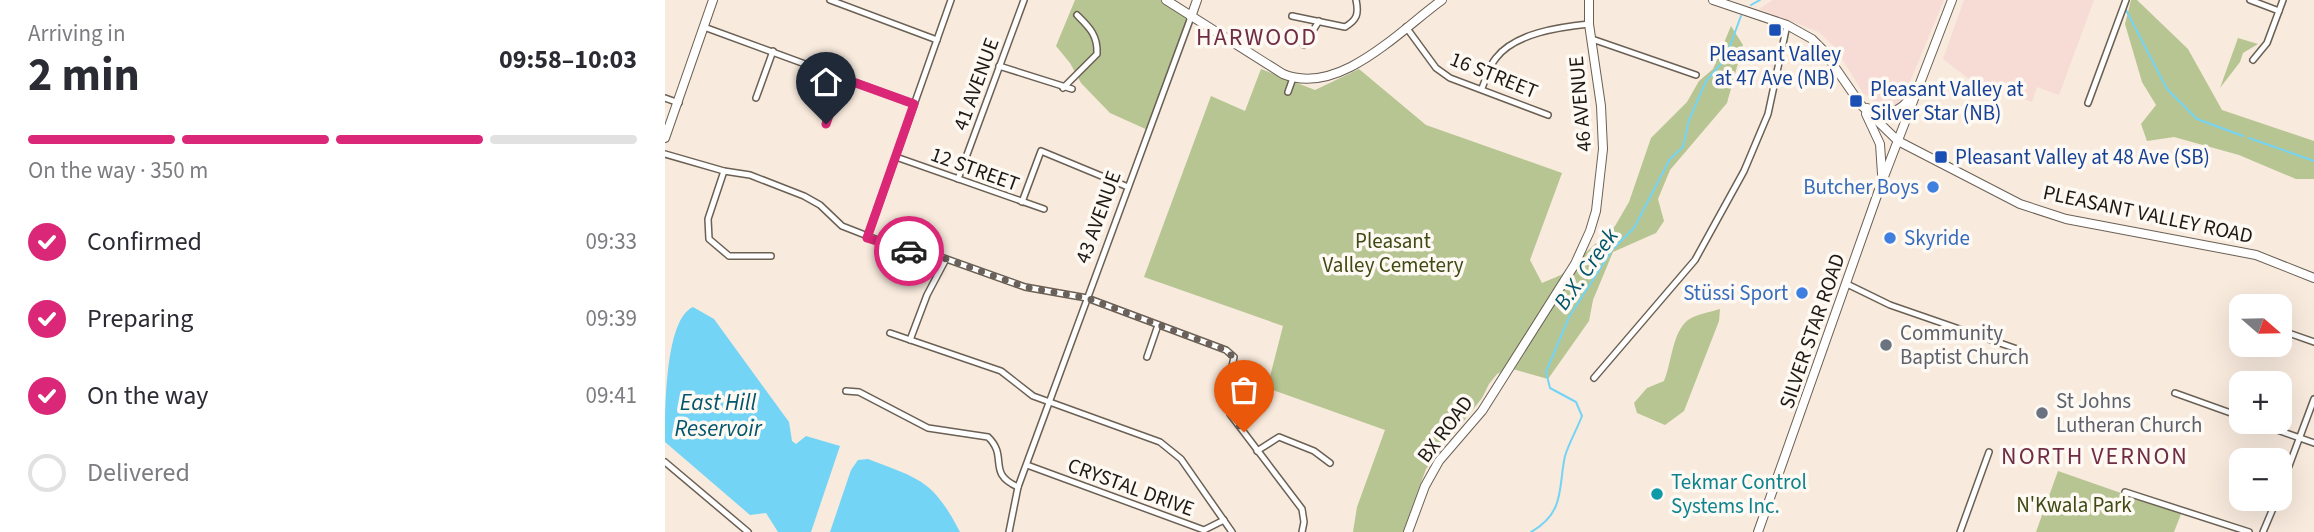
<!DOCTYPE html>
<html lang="en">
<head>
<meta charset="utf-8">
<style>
	:root { --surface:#fff; --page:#f2f2f3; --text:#2b2b33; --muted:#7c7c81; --line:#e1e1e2; --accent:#db2777 }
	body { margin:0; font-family:"Source Sans 3",sans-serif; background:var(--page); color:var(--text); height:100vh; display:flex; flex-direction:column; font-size:26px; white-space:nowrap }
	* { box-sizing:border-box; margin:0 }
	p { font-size:23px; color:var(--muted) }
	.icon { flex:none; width:38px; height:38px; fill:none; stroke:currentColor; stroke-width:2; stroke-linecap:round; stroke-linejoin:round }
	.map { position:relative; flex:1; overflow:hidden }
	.sheet { display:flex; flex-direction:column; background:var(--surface); width:665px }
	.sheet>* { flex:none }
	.needle { width:46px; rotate:110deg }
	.tools { position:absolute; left:1564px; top:294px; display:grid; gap:14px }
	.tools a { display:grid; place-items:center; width:63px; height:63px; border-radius:14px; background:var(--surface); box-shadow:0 7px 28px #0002; font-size:35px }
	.pin { position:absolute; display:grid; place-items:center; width:60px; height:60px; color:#fff; margin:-72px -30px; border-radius:50% 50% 50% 0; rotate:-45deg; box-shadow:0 0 7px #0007 }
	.pin .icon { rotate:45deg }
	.courier { position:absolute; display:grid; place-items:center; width:70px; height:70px; margin:-35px; border:5px solid #db2777; border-radius:50%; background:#fff; color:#222; box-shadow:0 2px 9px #0007 }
	.overview em { font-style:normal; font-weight:700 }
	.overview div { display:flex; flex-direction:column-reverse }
	.overview { display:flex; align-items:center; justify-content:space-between; height:119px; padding:0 28px }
	h1 { font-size:46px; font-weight:700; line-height:52px }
	.bar { display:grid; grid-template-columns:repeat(4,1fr); gap:10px 7px; align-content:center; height:84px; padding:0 28px }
	.bar i { height:9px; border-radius:5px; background:var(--line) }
	.bar .selected { background:var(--accent) }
	.bar p { grid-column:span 4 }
	ol { padding:0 28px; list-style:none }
	li { display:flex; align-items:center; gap:21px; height:77px }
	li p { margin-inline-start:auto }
	li .icon { padding:7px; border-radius:50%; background:var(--accent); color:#fff; stroke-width:4 }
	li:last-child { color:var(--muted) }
	li i { width:38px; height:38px; border:4px solid var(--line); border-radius:50% }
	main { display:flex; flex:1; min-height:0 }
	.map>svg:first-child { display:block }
</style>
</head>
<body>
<main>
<section class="sheet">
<div class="overview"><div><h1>2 min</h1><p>Arriving in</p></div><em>09:58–10:03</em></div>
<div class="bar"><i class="selected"></i><i class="selected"></i><i class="selected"></i><i></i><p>On the way · 350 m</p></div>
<ol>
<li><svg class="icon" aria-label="check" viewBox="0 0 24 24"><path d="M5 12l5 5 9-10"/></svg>Confirmed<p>09:33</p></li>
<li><svg class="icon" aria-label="check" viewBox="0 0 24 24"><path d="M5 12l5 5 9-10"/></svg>Preparing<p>09:39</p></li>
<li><svg class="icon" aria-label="check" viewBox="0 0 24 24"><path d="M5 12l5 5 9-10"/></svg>On the way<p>09:41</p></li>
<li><i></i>Delivered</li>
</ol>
</section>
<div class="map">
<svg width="1649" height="532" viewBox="0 0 1649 532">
	<rect width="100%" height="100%" fill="#f8eadd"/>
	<!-- industrial -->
	<g fill="#f6dcd5">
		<polygon points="1108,0 1279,0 1239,96 1232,105 1218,108 1198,93 1171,49 1154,32 1094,9"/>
		<polygon points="1299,0 1429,0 1394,95 1372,87 1367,102 1304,79 1278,59"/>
	</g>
	<!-- green -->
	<g fill="#b6c592">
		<polygon points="410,0 502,0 524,13 485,131 445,113 416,83 405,63 391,46"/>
		<polygon points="1466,0 1472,0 1523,49 1557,110 1649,141 1649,179 1631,179 1574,155 1509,137 1482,141 1476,124 1491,105 1477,82 1460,24"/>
		<polygon points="1066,26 1078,45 1062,103 1005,170 993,199 999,221 991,233 948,252 928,300 924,321 883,379 844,368 832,374 824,384 817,398 761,469 738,532 688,532 692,507 720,430 602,388 618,326 479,277 546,96 580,111 596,69 650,90 694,69 761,125 897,173 865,260 877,283 896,275 950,226 964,202 986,138 1022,102 1034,81 1048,69"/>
		<polygon points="1573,38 1593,44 1578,53 1575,62 1555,88"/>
		<path d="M 1055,309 L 1054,321 L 1019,411 L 1000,425 L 972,413 L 969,403 L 982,388 L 999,381 C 1007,362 1007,333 1023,320 C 1031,314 1046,312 1055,309 Z"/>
		<polygon points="1393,471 1516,514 1509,532 1371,532"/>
	</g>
	<!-- water -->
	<g fill="#74d4f5">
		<path d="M 28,307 L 49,319 L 124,422 L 127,441 L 131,444 L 141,436 L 175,446 L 146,532 L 113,532 L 101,513 L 85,515 L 0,442 C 0,409 0,319 28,307 Z"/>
		<path d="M 203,459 C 255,479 268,480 295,532 L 165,532 L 186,470 L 193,460 Z"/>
	</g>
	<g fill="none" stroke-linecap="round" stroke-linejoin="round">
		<!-- stream -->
		<g stroke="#74d4f5" stroke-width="2">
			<polyline points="1086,5 1095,0"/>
			<polyline points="1461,10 1502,89 1532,119 1578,136"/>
			<polyline points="1584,138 1649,161"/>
			<path d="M 866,532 C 901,512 893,487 900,456 C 904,443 912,429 917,416 L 911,402 L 885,388 L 881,372 L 904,317 L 947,250 L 969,228 L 1005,159 L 1018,147 L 1024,120 L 1041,81 L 1060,59 L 1076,16"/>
		</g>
		<defs>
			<g id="street">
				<polyline points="165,0 272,40"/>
				<polyline points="1585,0 1614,11"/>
				<path d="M 627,16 L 680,27 C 692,20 694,14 691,0"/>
				<polyline points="39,27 249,104"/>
				<polyline points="741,27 771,68 785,78 883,115"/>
				<polyline points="927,39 1031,75"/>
				<polyline points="639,45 654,21"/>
				<polyline points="1588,60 1602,43 1618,0"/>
				<polyline points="334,66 407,89"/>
				<path d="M 398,88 L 432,54 C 433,35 424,27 412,15"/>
				<path d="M 817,88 C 821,79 824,66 831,58 C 850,33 895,27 924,24"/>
				<polyline points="623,92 628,78"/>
				<polyline points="0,98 14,103"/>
				<polyline points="91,98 108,51"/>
				<polyline points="1423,103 1461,0"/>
				<polyline points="161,124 177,78"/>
				<polyline points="0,154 59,171 85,175 139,196 155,205 177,226 236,249 273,256 360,287 422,298 561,350 569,357 562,390 565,414 637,509 639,522 637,532"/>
				<polyline points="231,157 379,209"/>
				<polyline points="59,171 43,219 44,239 64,256 106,256"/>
				<polyline points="293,179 359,0"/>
				<polyline points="357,202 376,151 463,187"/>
				<polyline points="202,238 286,0"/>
				<polyline points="1182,284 1225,305 1355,350"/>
				<polyline points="1615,330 1649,342"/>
				<polyline points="225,333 336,371 368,396 495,442 516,459 567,532"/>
				<polyline points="245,340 262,295 281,259"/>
				<polyline points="482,357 493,325"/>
				<polyline points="929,378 1030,260 1079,171 1103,114 1122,25"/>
				<path d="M 181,391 L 194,392 L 263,428 L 323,437 C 344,457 321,473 353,487"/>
				<polyline points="1510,393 1577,417"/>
				<polyline points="1590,422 1649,443"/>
				<polyline points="592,451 614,437 649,451 665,463"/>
				<polyline points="0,462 83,532"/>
				<polyline points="362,465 539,530 559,520"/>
				<polyline points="1615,490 1649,399"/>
				<polyline points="1460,492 1584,532"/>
				<polyline points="344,532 353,487 526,17"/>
				<polyline points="1295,532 1324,452"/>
				<polyline points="1598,532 1612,499"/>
			</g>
			<g id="secondary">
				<path d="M 501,0 L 618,74 C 674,97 734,31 777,0"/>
				<polyline points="1048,0 1122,25 1147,39 1158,50 1196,105 1233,141 1355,204 1401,219 1591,255 1649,278"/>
				<polyline points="526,17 532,0"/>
				<path d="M 1202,108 C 1220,116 1237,113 1247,94"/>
				<polyline points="1201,114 1215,144 1217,174"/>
				<polyline points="0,138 48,0"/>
				<polyline points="743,532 760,486 774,461 817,411 910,264 925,231 931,211 938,149 936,106 924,24 924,0"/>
				<polyline points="1093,532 1215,187 1287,0"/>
			</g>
		</defs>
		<!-- street casing -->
		<use href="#street" stroke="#6b6054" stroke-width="8"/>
		<!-- secondary casing -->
		<use href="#secondary" stroke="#6b6054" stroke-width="10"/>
		<!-- street -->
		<use href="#street" stroke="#fff" stroke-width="5"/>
		<!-- secondary -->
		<use href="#secondary" stroke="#fff" stroke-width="8"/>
	</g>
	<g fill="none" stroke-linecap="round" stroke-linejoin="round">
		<!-- done -->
		<path stroke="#6a625a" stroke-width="7" stroke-dasharray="0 12.6" d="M 244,251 L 273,256 L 360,287 L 422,298 L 561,350 L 569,358 C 564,394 555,400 579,432"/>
		<!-- route -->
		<polyline stroke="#db2777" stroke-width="9" points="161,124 177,78 249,104 202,238 244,251"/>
	</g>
	<!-- markers -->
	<g fill="#1a4fb4" stroke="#fef9f3" stroke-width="2.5">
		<rect x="1103" y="23" width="14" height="14" rx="3.5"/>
		<rect x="1184" y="94" width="14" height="14" rx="3.5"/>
		<rect x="1269" y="150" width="14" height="14" rx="3.5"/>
	</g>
	<g fill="#3f7fe0" stroke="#fef9f3" stroke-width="2.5">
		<circle cx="1268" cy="187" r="7"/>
		<circle cx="1225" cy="238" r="7"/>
		<circle cx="1137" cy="293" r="7"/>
	</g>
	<g fill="#6b7280" stroke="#fef9f3" stroke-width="2.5">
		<circle cx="1221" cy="345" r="7"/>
		<circle cx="1377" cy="413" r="7"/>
	</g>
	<circle fill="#0f9aa8" stroke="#fef9f3" stroke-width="2.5" cx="992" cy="494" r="7"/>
	<g text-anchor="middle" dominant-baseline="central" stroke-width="7" stroke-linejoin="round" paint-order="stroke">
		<!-- transit labels -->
		<g font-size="21" fill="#164399" stroke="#fef9f3" text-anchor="start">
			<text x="1110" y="54" text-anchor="middle">Pleasant Valley<tspan x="1110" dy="24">at 47 Ave (NB)</tspan></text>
			<text x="1205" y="89">Pleasant Valley at<tspan x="1205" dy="24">Silver Star (NB)</tspan></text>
			<text x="1290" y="157">Pleasant Valley at 48 Ave (SB)</text>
		</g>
		<!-- street labels -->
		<g font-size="21" fill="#1e1914" stroke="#fef9f3">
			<text transform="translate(829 75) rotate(22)">16 STREET</text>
			<text transform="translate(311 84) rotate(-70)">41 AVENUE</text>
			<text transform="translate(915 104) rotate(-95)">46 AVENUE</text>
			<text transform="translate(310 169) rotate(20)">12 STREET</text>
			<text transform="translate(1483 214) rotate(12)">PLEASANT VALLEY ROAD</text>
			<text transform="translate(433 217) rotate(-70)">43 AVENUE</text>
			<text transform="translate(1147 331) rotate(-71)">SILVER STAR ROAD</text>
			<text transform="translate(780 429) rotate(-53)">BX ROAD</text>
			<text transform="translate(466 487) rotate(20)">CRYSTAL DRIVE</text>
		</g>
		<!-- shop labels -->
		<g font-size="21" fill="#366cbe" stroke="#fef9f3" text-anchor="end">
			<text x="1254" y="187">Butcher Boys</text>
			<text x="1239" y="238" text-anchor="start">Skyride</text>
			<text x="1123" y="293">Stüssi Sport</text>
		</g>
		<!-- park labels -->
		<g font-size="21" fill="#3e4a13" stroke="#fef9f3">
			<text x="728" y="241">Pleasant<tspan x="728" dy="24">Valley Cemetery</tspan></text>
			<text x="1409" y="505">N'Kwala Park</text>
		</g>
		<!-- worship labels -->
		<g font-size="21" fill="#5b616d" stroke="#fef9f3" text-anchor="start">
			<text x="1235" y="333">Community<tspan x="1235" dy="24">Baptist Church</tspan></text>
			<text x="1391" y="401">St Johns<tspan x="1391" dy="24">Lutheran Church</tspan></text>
		</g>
		<!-- culture labels -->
		<g font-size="21" fill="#0d838f" stroke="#fef9f3" text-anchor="start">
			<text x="1006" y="482">Tekmar Control<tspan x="1006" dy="24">Systems Inc.</tspan></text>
		</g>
		<!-- water labels -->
		<g font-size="23" font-style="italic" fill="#00566c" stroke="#fef9f3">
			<text transform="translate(921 269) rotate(-55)">B.X. Creek</text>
			<text x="53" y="402">East Hill<tspan x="53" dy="26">Reservoir</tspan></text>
		</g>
		<!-- quarter labels -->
		<g font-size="24" letter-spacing="2" fill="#702c44" stroke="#fef9f3">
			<text x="592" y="37">HARWOOD</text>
			<text x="1430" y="456">NORTH VERNON</text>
		</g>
	</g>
</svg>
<div class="tools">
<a><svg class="needle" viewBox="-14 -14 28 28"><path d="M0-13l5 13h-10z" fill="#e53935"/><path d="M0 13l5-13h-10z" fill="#7c7c81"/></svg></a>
<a>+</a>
<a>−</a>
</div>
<div class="pin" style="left:579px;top:432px;background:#ea580c"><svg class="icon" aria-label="bag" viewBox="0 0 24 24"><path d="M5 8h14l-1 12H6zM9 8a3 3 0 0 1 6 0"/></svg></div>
<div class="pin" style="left:161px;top:124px;background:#1f2937"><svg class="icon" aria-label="home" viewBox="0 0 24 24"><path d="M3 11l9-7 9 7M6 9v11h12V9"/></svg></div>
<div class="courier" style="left:244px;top:251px"><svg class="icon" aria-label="car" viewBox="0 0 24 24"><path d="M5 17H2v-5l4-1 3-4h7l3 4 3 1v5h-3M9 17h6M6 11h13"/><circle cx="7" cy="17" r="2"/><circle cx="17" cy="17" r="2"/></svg></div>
</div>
</main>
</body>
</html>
